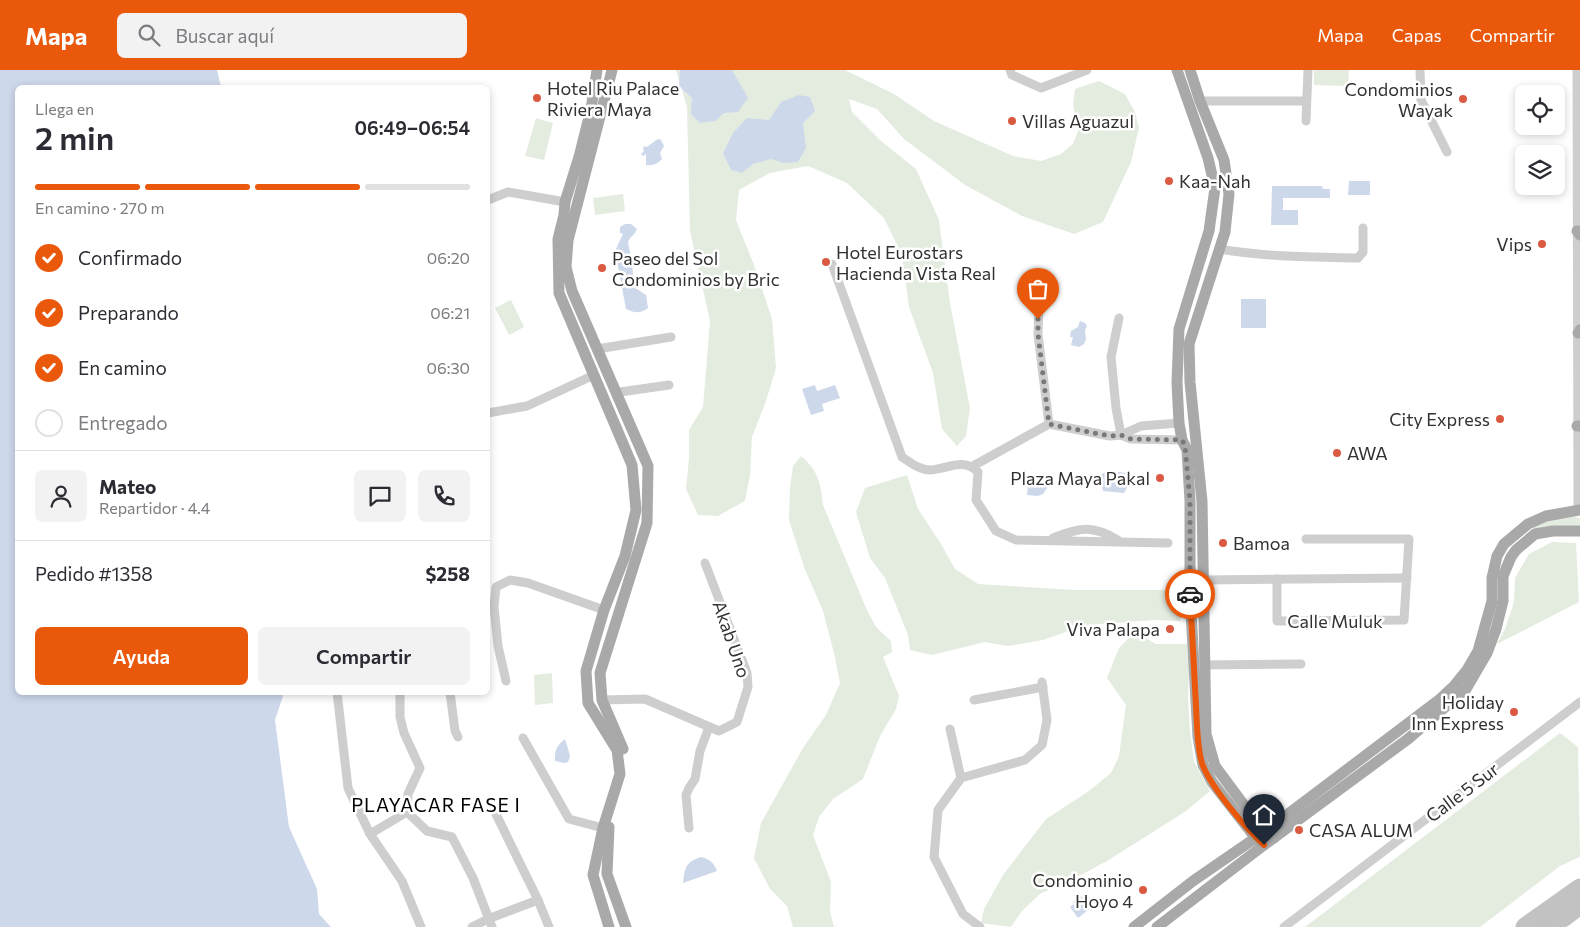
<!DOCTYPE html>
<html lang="es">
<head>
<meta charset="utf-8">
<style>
	:root { --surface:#fff; --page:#f2f2f3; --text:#2b2b33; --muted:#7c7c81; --line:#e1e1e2; --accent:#ea580c }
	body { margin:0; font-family:Commissioner,sans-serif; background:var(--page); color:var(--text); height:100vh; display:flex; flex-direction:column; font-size:19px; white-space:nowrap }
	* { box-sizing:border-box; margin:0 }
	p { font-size:16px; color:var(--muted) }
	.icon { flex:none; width:28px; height:28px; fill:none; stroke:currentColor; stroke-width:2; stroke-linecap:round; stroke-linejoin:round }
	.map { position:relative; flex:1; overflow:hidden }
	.panel { position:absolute; left:15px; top:15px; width:475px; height:610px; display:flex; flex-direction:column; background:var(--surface); border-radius:8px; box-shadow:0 2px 8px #0003 }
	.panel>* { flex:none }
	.buttons { position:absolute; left:1515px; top:15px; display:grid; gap:10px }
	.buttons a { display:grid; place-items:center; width:50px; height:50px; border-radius:8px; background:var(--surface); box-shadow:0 2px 8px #0003; font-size:25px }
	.pin { position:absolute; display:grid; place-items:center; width:42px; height:42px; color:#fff; margin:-51px -21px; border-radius:50% 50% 50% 0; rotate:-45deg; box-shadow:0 0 5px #0007 }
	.pin .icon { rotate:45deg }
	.courier { position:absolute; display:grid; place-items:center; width:50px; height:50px; margin:-25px; border:4px solid #ea580c; border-radius:50%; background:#fff; color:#222; box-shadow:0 1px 6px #0007 }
	.summary em { font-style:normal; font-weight:600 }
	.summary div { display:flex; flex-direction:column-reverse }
	.summary { display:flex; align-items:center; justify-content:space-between; height:85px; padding:0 20px }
	h1 { font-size:32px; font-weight:600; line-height:38px }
	.bar { display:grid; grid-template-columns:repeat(4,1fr); gap:8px 5px; align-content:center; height:60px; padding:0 20px }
	.bar i { height:6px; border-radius:4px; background:var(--line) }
	.bar .active { background:var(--accent) }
	.bar p { grid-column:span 4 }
	.line { display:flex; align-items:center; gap:12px; padding:0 20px; border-top:1px solid var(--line) }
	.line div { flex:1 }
	.round { display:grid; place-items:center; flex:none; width:52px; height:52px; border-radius:8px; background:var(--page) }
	ol { padding:0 20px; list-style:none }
	li { display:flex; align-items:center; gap:15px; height:55px }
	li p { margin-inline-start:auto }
	li .icon { padding:5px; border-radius:50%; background:var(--accent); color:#fff; stroke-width:4 }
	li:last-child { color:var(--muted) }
	li i { width:28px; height:28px; border:2px solid var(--line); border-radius:50% }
	.primary-button { display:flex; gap:10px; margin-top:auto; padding:10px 20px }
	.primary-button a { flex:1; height:58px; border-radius:8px; background:var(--accent); color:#fff; font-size:20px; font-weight:600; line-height:58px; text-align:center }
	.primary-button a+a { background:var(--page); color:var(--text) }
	header { display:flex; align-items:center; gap:30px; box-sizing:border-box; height:70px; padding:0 25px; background:var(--accent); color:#fff }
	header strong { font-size:24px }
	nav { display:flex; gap:28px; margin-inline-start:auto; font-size:18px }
	.search { width:350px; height:45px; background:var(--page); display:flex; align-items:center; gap:12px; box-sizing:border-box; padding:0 18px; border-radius:8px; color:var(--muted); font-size:19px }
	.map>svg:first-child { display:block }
</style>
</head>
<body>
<header>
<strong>Mapa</strong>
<div class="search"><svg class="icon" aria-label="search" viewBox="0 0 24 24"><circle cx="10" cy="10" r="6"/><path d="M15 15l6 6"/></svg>Buscar aquí</div>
<nav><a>Mapa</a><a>Capas</a><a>Compartir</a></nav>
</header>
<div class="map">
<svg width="1580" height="857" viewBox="0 0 1580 857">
	<rect width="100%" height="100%" fill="#fff"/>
	<!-- green -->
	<g fill="#e4ece0">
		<polygon points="676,0 845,0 894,24 934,51 1013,86 1041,91 1061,84 1073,74 1078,61 1073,34 1075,19 1099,11 1125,24 1135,42 1139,58 1131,92 1103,152 1074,164 1022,146 965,115 904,69 877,39 849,29 852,42 881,71 916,99 939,150 950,233 970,338 966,366 957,376 942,359 933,303 909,237 902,185 884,148 847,113 808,96 770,103 739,120 736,150 754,195 772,249 776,298 766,331 752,367 750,405 745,431 718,446 698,445 686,419 689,388 689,360 703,337 710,251 690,161 687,37"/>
		<polygon points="1314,0 1349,0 1348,16 1314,15"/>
		<polygon points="536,48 553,53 544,90 525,86"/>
		<polygon points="623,124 625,141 595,145 593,128"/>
		<polygon points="511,230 524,257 509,265 495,238"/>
		<path d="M 801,386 C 818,400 821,414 823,435 L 866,538 L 876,557 L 891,571 L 892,582 L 883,587 L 899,626 L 896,639 L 880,666 L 863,709 L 833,729 L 819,747 L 813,765 L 831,812 L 830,842 L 834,857 L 793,857 L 787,836 L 770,819 L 754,788 L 761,753 L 803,678 L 826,645 L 840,613 L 834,583 L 823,541 L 804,497 L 789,450 L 790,418 L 793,396 Z"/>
		<polygon points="907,405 918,439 941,474 955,499 978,514 1074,520 1168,520 1184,540 1180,551 1156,550 1085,555 1043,570 1008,576 985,572 932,585 910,580 908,565 885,508 870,488 856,442 865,418"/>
		<polygon points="1574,447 1580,448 1580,457 1536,461 1533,458 1533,454 1541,451"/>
		<polygon points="1552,472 1576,473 1579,532 1497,574 1505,559 1514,532 1515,508 1529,484"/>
		<polygon points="1135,562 1156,574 1187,574 1189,599 1188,629 1190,661 1194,692 1210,721 1186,741 1107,791 1064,814 1041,823 1022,841 1011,857 981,853 984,839 1003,805 1046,749 1089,721 1111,703 1119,686 1126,635 1107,608 1119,578"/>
		<polygon points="552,603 553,633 535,635 534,605"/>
		<polygon points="1560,663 1578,677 1580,787 1560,796 1480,857 1305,857"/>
	</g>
	<!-- water -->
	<g fill="#ced8eb">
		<polygon points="0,0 217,0 221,17 18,18 18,622 282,623 283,626 275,650 289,757 317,819 319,844 331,857 0,857"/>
		<polygon points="680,0 732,0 748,28 738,42 724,43 715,51 700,53 691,44 692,28 679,16"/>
		<polygon points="799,25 810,27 815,41 803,53 806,78 798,92 784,93 771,89 753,94 742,103 731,100 723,83 733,63 747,48 769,50 781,32"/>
		<path d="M 659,69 L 661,70 L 664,76 L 660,83 L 662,89 C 658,94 652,96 646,95 L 646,84 L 643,86 L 641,84 L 644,81 L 643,78 L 645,76 L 647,77 L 656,70 Z"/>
		<polygon points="1349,111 1370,111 1370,125 1348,125"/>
		<polygon points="1272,116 1322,116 1323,119 1330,119 1330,128 1283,128 1283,140 1298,140 1298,155 1271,155"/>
		<path d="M 625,154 L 631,154 L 637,159 L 635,163 L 630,168 L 628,172 L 632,192 L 634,217 L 646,225 L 648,238 C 640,244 635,243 626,239 L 615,181 L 623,164 L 620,163 L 620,157 Z"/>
		<rect x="1241" y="229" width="25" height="29"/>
		<polygon points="1080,251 1085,253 1087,256 1085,260 1086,269 1084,274 1079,277 1071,275 1073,267 1070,267 1071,261 1078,257"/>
		<polygon points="815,315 817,321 835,315 840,328 822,334 824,341 811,345 802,319"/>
		<polygon points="1108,400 1125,403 1128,416 1124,423 1103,421 1099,406"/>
		<polygon points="1032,408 1046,409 1050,414 1043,424 1038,426 1027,425 1028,415"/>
		<path d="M 565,669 L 569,682 L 570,687 L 568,692 L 565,693 L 555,691 C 554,681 557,675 565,669 Z"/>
		<path d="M 701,787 C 710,789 714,793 717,801 L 683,813 C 685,798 685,792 701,787 Z"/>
		<polygon points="1081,826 1083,828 1085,827 1093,836 1078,848 1070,837 1074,834 1073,832"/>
	</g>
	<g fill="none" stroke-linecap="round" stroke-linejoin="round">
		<!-- taxiway -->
		<g stroke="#c2c2c2" stroke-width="19">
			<polyline points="1537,849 1556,850 1563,848 1580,835"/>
			<polyline points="1525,857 1580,818"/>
		</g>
		<!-- minor -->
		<g stroke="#cecece" stroke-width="9">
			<polyline points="1010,0 1012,5 1041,18 1087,0"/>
			<polyline points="1420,0 1421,30 1447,82"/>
			<polyline points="1577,0 1578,436 1580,438"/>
			<polyline points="1200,31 1306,31"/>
			<polyline points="1306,51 1308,0"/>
			<polyline points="488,130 508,122 565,132"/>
			<path d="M 1219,179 C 1266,187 1311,187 1358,188 L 1363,182 L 1363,158"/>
			<path d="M 832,194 L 902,387 C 911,393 920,400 930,400 C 948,399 963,387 978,402 L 976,430 L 996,461 L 1016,470 L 1168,473"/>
			<polyline points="1039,234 1038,264 1049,354"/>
			<polyline points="1119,248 1111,287 1116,338 1121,365"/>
			<polyline points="597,279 671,267"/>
			<polyline points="615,321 620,322 669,315"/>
			<polyline points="488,343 527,336 594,305"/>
			<polyline points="1121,365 1141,356 1179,353"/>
			<polyline points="973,396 1049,354 1110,366 1121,365 1131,369 1182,370"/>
			<path d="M 1053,468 C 1080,458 1091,454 1118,470"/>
			<polyline points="1277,509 1277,551 1404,550 1409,469 1306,469"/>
			<polyline points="1203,510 1407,508"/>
			<polyline points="1204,595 1301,594"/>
			<polyline points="506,611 498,576 494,537 496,517 510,510 528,513 604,540"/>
			<polyline points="337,622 348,718 370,764 402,811 421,857"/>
			<polyline points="400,622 400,647 404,663 420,698 408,724 407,742 427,761 452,767 473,808 492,857"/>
			<polyline points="450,622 455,661 458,667"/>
			<polyline points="602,630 645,629 719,661 737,652 748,617 747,603 705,493"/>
			<polyline points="974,630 1043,617"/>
			<polyline points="950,659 961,708"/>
			<polyline points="523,668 569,749 603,758"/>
			<polyline points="494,740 538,830 549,857"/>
			<polyline points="689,758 686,725 689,718 695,709 700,681 709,657"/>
			<polyline points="370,764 407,742"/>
			<polyline points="472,857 488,849 538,830"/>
			<polyline points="980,857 963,844 934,787 938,740 961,708 1025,690 1042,675 1047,650 1042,612"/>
			<polyline points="1284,857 1580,632"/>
		</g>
		<!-- major -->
		<g stroke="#a9a9a9" stroke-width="11">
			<polyline points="597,0 591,39 579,87 565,132 564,145 558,169 559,223 632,395 636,440 625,486 604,540 586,601 588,633 617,680 620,704 603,758 593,805 609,857"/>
			<polyline points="612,0 568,170 566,197 572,221 648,396 647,453 600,603 602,630 623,679"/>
			<polyline points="1177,0 1208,88 1215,118 1209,161 1179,259 1177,313 1179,353 1182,370 1187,380 1190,431 1190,524 1198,667 1203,695 1212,712 1255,767 1264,775"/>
			<polyline points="1190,0 1200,31 1224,90 1229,124 1225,162 1189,274 1190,312 1202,431 1206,664 1215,696 1255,750 1274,768"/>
			<polyline points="1577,161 1580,165"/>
			<polyline points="1578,263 1580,260"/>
			<polyline points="1577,356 1580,356"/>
			<polyline points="609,757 607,804 626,857"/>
			<polyline points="1134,857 1193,811 1267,760 1439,630 1454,616 1467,600 1478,581 1492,531 1492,508 1497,486 1504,474 1528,454 1546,446 1580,440"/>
			<polyline points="1157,857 1264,775 1408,669 1466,619 1487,583 1496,559 1503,531 1503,506 1511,487 1516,480 1535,464 1553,461 1580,461"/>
		</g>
	</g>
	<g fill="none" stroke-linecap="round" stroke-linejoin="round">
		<!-- done -->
		<polyline stroke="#797979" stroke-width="5" stroke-dasharray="0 9" points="1038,249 1038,264 1049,354 1110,366 1121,365 1131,369 1182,370 1185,376 1190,431 1190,524"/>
		<!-- route -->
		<path stroke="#ea580c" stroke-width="6" d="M 1190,524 C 1192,561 1194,598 1196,636 C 1197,653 1197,681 1203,696 C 1212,718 1246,759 1264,775"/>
	</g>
	<!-- markers -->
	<g fill="#da5a41" stroke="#fff" stroke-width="2">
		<circle cx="537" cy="28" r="5"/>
		<circle cx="1463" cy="29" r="5"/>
		<circle cx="1012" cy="51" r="5"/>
		<circle cx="1169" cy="111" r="5"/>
		<circle cx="1542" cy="174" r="5"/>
		<circle cx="826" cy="192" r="5"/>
		<circle cx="602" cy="198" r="5"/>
		<circle cx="1500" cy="349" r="5"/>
		<circle cx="1337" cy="383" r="5"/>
		<circle cx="1160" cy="408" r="5"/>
		<circle cx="1223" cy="473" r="5"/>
		<circle cx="1170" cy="559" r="5"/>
		<circle cx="1514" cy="642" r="5"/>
		<circle cx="1299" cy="760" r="5"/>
		<circle cx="1143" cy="820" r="5"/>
	</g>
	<g text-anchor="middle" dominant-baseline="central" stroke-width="5" stroke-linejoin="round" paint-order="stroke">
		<!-- poi labels -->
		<g font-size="18" fill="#313131" stroke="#fff" text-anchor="start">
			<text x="547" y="18">Hotel Riu Palace<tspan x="547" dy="21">Riviera Maya</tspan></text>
			<text x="1453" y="19" text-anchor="end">Condominios<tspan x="1453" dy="21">Wayak</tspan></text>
			<text x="1022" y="51">Villas Aguazul</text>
			<text x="1179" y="111">Kaa-Nah</text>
			<text x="1532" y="174" text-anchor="end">Vips</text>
			<text x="836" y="182">Hotel Eurostars<tspan x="836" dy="21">Hacienda Vista Real</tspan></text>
			<text x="612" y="188">Paseo del Sol<tspan x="612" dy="21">Condominios by Bric</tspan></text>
			<text x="1490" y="349" text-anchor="end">City Express</text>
			<text x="1347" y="383">AWA</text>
			<text x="1150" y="408" text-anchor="end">Plaza Maya Pakal</text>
			<text x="1233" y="473">Bamoa</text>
			<text x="1160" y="559" text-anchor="end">Viva Palapa</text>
			<text x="1504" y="632" text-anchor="end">Holiday<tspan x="1504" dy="21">Inn Express</tspan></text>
			<text x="1309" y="760">CASA ALUM</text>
			<text x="1133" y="810" text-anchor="end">Condominio<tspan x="1133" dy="21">Hoyo 4</tspan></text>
		</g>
		<!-- street labels -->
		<g font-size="18" fill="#313131" stroke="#fff">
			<text x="1335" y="551">Calle Muluk</text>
			<text transform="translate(732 569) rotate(71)">Akab Uno</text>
			<text transform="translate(1462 722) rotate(-37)">Calle 5 Sur</text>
		</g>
		<!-- neighbourhood labels -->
		<g font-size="19" letter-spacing="1" fill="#000" stroke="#fff">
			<text x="436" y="734">PLAYACAR FASE I</text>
		</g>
	</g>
</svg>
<div class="buttons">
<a><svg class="icon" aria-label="locate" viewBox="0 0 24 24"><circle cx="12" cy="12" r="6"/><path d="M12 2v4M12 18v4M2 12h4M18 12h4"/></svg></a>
<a><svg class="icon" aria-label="layers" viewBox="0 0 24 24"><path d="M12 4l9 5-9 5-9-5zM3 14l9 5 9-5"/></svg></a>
</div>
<div class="pin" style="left:1038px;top:249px;background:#ea580c"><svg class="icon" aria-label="bag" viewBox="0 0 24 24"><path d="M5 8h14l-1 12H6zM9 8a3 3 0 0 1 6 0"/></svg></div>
<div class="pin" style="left:1264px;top:775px;background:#1f2937"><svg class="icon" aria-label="home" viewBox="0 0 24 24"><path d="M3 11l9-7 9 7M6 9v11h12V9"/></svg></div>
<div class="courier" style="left:1190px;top:524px"><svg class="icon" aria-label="car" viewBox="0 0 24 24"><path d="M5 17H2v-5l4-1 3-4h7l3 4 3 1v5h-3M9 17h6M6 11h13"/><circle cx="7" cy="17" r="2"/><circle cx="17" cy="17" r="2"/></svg></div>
<section class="panel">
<div class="summary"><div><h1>2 min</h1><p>Llega en</p></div><em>06:49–06:54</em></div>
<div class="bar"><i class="active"></i><i class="active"></i><i class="active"></i><i></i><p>En camino · 270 m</p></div>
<ol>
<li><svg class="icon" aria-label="check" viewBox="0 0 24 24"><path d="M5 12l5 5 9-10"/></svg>Confirmado<p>06:20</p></li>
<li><svg class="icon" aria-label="check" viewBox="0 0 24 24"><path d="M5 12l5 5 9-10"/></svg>Preparando<p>06:21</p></li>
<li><svg class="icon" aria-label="check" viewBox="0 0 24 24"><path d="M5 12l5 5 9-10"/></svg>En camino<p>06:30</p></li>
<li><i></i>Entregado</li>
</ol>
<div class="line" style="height:90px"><a class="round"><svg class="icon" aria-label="person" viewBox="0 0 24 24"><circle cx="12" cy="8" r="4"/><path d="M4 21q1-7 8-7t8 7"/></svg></a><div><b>Mateo</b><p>Repartidor · 4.4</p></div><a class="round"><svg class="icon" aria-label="chat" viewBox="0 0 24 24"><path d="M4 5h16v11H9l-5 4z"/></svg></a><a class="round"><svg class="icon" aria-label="phone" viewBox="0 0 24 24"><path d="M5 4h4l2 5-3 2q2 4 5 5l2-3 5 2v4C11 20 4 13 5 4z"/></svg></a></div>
<div class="line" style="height:65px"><div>Pedido #1358</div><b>$258</b></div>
<div class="primary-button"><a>Ayuda</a><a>Compartir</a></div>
</section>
</div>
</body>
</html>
